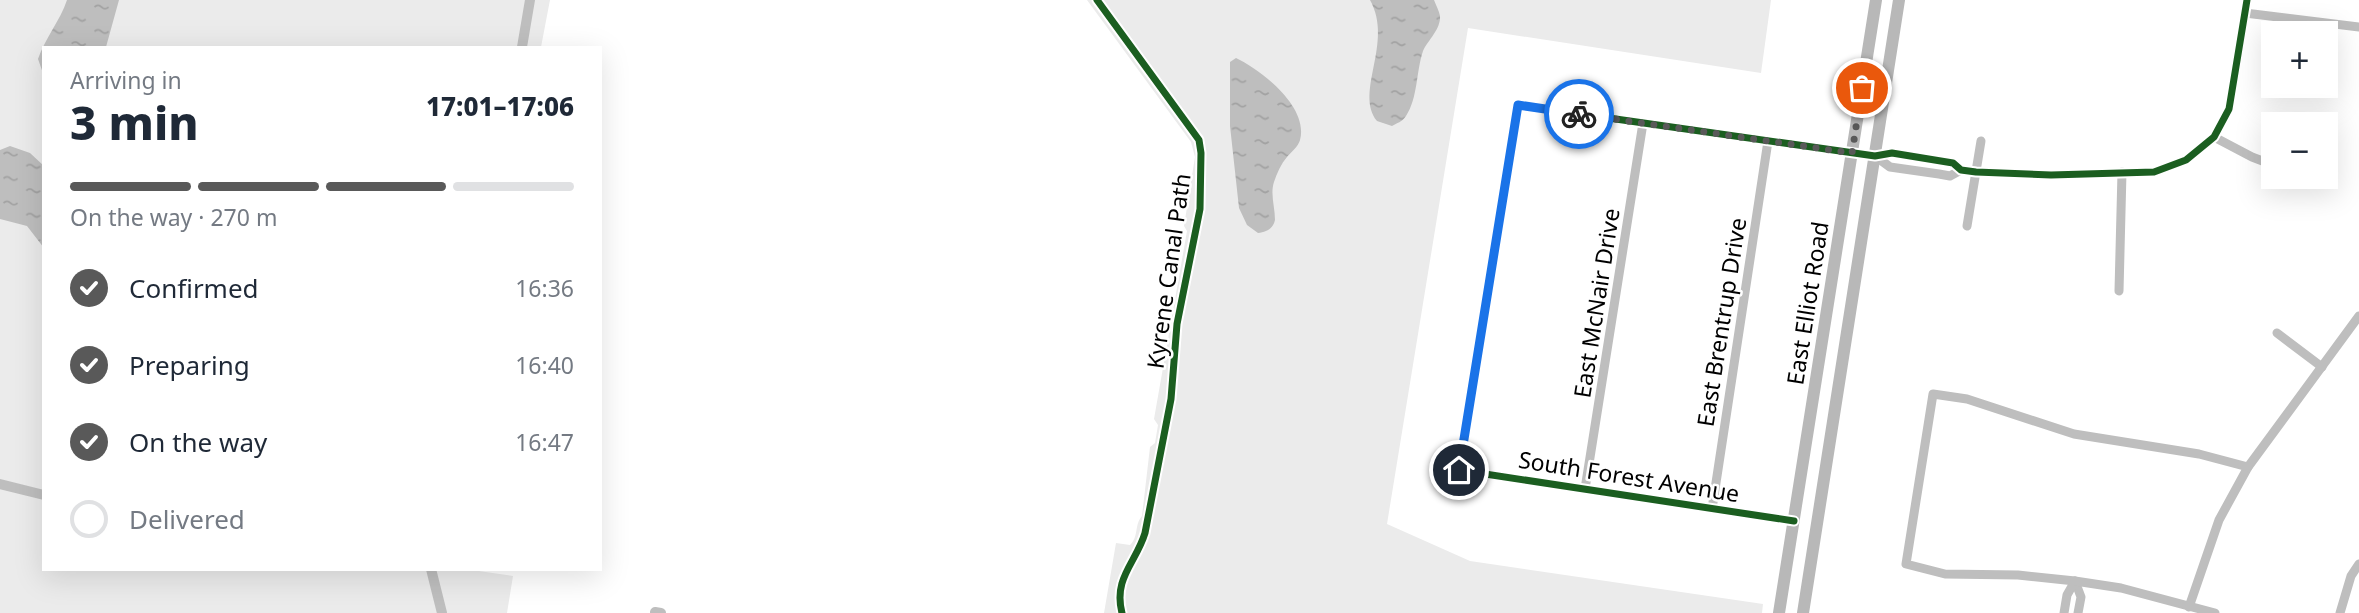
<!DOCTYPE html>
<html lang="en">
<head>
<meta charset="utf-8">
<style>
	:root { --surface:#fff; --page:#f2f2f3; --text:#1f2937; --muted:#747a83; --line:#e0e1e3; --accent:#595959 }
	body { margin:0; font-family:"Noto Sans",sans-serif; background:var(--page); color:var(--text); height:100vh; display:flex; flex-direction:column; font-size:26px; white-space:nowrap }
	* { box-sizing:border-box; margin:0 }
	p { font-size:23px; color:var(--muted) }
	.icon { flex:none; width:38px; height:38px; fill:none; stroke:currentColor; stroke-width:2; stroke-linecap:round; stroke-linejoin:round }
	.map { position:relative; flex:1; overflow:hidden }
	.drawer { position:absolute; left:42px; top:46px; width:560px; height:525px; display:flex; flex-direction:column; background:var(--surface); border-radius:0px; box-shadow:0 7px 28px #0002 }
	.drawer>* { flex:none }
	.fabs { position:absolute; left:2261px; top:21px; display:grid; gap:14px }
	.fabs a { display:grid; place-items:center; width:77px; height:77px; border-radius:0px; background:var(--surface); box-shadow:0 7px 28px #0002; font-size:35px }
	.pin { position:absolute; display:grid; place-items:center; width:60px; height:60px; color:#fff; margin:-30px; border:4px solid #fff; border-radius:50%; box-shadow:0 2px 7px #0007 }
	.courier { position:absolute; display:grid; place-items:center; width:70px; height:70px; margin:-35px; border:5px solid #1a73e8; border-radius:50%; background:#fff; color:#222; box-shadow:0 2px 9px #0007 }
	.overview em { font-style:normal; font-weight:800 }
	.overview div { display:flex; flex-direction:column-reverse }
	.overview { display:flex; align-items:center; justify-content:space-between; height:119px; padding:0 28px }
	h1 { font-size:46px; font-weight:800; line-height:52px }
	.bar { display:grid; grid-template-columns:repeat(4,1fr); gap:10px 7px; align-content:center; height:84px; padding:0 28px }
	.bar i { height:9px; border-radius:5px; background:var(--line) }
	.bar .selected { background:var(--accent) }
	.bar p { grid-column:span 4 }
	ol { padding:0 28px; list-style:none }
	li { display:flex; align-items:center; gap:21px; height:77px }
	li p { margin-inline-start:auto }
	li .icon { padding:7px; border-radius:50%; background:var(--accent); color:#fff; stroke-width:4 }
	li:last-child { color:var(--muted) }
	li i { width:38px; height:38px; border:4px solid var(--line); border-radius:50% }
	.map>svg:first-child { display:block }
</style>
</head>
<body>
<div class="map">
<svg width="2359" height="613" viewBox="0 0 2359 613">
	<defs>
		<pattern id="water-ripples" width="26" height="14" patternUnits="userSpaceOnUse" patternTransform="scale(1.75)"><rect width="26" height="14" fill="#bebebe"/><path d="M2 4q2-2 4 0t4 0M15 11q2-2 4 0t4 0" fill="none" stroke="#a2a2a2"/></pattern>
	</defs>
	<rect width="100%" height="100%" fill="#fff"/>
	<!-- grass -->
	<g fill="#ebebeb">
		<polygon points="0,0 550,0 541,47 44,47 44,569 465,569 513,576 507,613 0,613"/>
		<path d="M 1087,0 L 1771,0 L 1761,73 L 1468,28 L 1387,524 L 1470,561 L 1763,604 L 1762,613 L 1104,613 L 1116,543 L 1130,545 C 1139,537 1134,525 1142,516 L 1150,447 L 1155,443 L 1158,425 L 1154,419 L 1187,231 L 1184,226 L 1195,157 L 1191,142 Z"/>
	</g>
	<!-- water -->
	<g fill="url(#water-ripples)">
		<path d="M 67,0 L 119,0 L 106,47 L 44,47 L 44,76 L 38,59 C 45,38 60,21 67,0 Z"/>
		<path d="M 1370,0 L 1434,0 C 1436,5 1439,11 1440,16 C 1441,29 1428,40 1423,51 C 1416,72 1418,98 1406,116 C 1402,122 1397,123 1392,126 L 1377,121 C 1354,92 1394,43 1370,0 Z"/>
		<path d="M 1236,58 C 1261,70 1309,107 1300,140 C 1298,147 1291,152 1287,157 C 1281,164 1277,173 1274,182 C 1270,194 1275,207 1275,220 C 1273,229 1266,232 1258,233 L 1247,225 L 1239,208 L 1230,126 L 1230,62 Z"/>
		<polygon points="10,146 30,153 44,166 44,248 27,226 0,219 0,150"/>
	</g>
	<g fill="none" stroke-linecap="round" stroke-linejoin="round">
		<!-- canal -->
		<g stroke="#bebebe" stroke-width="10">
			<polyline points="522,47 530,0"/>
			<polyline points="0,484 44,495"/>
			<polyline points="431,569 442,613"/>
			<polyline points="655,612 661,613"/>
		</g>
		<!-- street -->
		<g stroke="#bebebe" stroke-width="9">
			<polyline points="2245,13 2359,27"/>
			<polyline points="2214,137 2252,157 2273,165"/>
			<polyline points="1875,156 1890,167 1939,174 1950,176 1961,170"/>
			<polyline points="1967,226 1981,141"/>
			<polyline points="2119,291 2122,172"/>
			<polyline points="2277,333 2322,367"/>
			<polyline points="1585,489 1643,123"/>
			<polyline points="1712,509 1768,141"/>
			<polyline points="1794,521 1459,470 1518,105 1875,156 1892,153 1953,163 1961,170 1976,172 2051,175 2154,172 2186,160 2214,137 2229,109 2247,0"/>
			<polyline points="2075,581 2081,597 2078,613"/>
			<polyline points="2189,607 2219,520 2248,467 2359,316"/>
			<polyline points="2064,613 2067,595 2075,581"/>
			<polyline points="2215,613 2121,588 2075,581 2018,575 1945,574 1906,564 1933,394 1967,399 2074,434 2199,454 2248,467"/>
			<polyline points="2340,613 2351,576 2359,564"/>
		</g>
		<!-- secondary -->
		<g stroke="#b8b8b8" stroke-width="12">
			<polyline points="1779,613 1876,0"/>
			<polyline points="1803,613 1899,0"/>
		</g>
		<defs>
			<g id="cycleway">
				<path d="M 1097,0 L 1199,140 L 1201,153 L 1200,209 L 1177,324 L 1171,399 L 1145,533 C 1136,563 1113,578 1122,613"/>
				<polyline points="1794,521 1459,470 1518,105 1875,156 1892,153 1953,163 1961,170 1976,172 2051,175 2154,172 2186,160 2214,137 2229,109 2247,0"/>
			</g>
		</defs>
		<!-- cycleway casing -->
		<use href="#cycleway" stroke="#fff" stroke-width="11"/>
		<!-- cycleway -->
		<use href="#cycleway" stroke="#1b5e20" stroke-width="7"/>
	</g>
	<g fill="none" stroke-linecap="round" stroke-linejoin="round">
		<!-- done -->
		<polyline stroke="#595959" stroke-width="7" stroke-dasharray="0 12.6" points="1579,114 1852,153 1862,88"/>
		<!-- route -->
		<polyline stroke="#1a73e8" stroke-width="9" points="1459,470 1518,105 1579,114"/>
	</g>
	<g text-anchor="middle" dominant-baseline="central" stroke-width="5" stroke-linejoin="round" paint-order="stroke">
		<!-- street labels -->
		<g font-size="23" fill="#000" stroke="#fff">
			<text transform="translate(1168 271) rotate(-82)">Kyrene Canal Path</text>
			<text transform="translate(1596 303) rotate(-81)">East McNair Drive</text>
			<text transform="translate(1807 303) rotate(-81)">East Elliot Road</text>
			<text transform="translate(1721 322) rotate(-81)">East Brentrup Drive</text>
			<text transform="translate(1629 476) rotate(9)">South Forest Avenue</text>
		</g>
	</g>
</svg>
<div class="fabs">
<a>+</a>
<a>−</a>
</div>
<div class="pin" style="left:1862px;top:88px;background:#ea580c"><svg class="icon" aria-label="bag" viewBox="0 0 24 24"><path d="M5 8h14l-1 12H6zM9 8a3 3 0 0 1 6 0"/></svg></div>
<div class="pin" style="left:1459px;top:470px;background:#1f2937"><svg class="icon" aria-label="home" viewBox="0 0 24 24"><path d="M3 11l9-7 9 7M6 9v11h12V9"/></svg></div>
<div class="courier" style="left:1579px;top:114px"><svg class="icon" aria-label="bike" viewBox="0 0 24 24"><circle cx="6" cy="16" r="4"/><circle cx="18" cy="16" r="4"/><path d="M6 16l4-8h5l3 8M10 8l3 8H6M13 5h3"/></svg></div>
<section class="drawer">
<div class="overview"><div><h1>3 min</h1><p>Arriving in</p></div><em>17:01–17:06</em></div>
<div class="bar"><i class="selected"></i><i class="selected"></i><i class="selected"></i><i></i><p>On the way · 270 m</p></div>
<ol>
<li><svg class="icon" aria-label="check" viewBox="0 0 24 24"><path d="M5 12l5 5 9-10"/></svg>Confirmed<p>16:36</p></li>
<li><svg class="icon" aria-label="check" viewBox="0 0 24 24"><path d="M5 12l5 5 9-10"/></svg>Preparing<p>16:40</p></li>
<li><svg class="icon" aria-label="check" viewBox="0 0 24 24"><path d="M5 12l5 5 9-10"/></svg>On the way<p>16:47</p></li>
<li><i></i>Delivered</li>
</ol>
</section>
</div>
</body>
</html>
